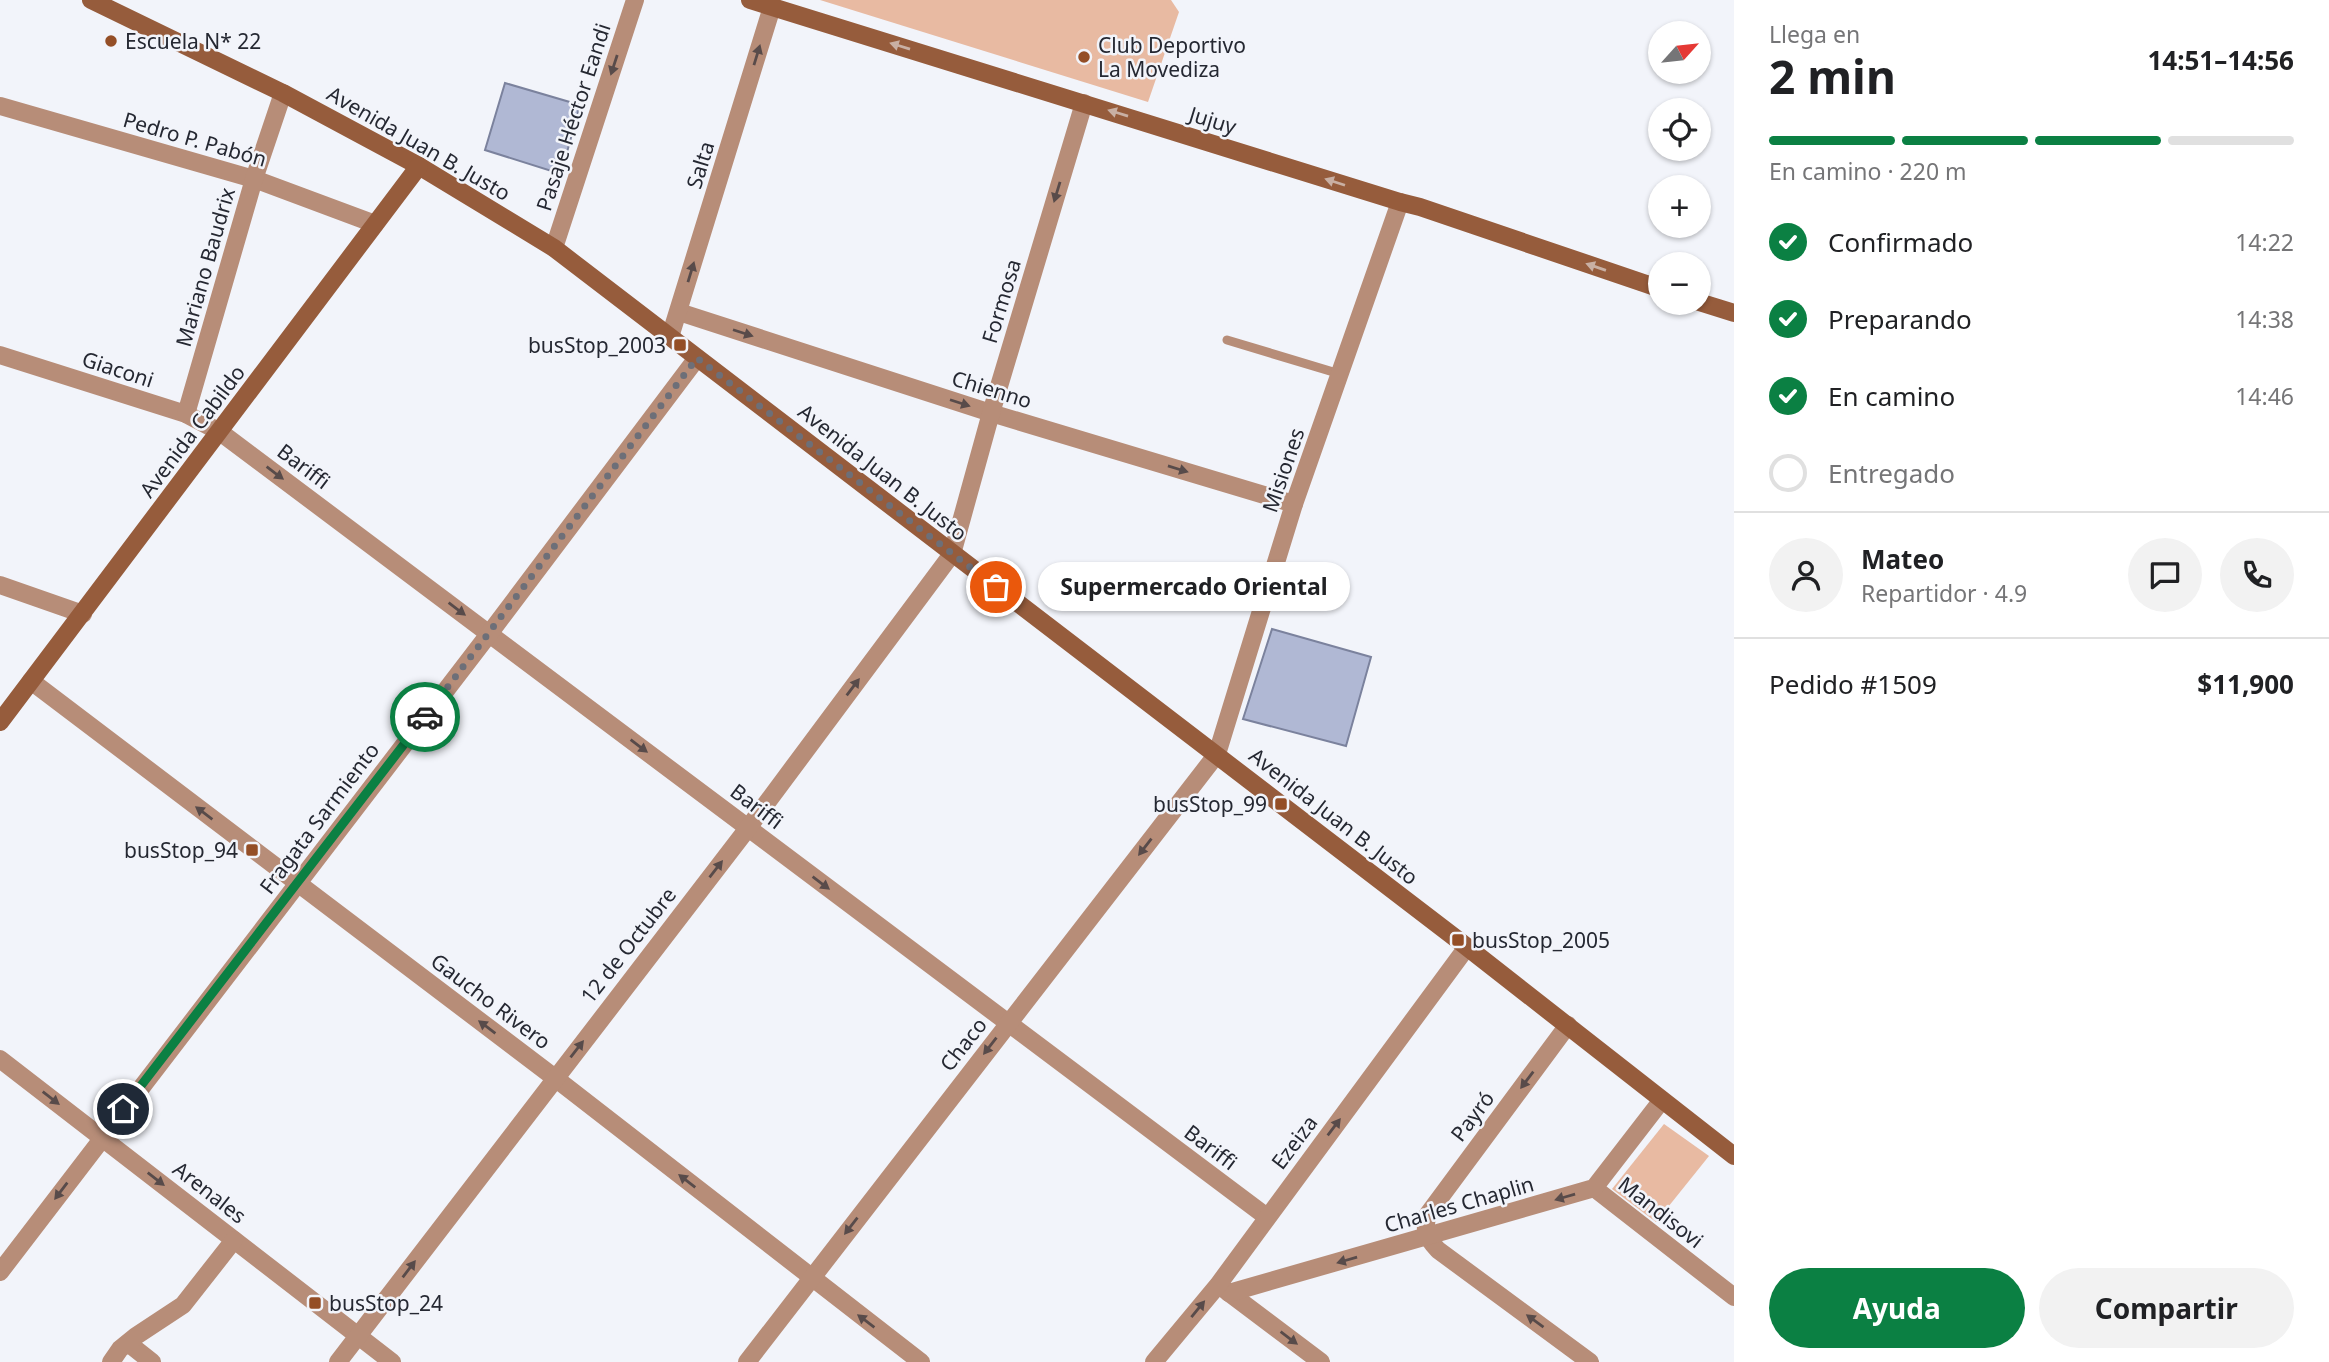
<!DOCTYPE html>
<html lang="es">
<head>
<meta charset="utf-8">
<style>
	:root { --surface:#fff; --page:#f2f2f2; --text:#202124; --muted:#757577; --line:#e0e0e0; --accent:#0b8043 }
	body { margin:0; font-family:"Noto Sans",sans-serif; background:var(--page); color:var(--text); height:100vh; display:flex; flex-direction:column; font-size:26px; white-space:nowrap }
	* { box-sizing:border-box; margin:0 }
	p { font-size:23px; color:var(--muted) }
	.icon { flex:none; width:38px; height:38px; fill:none; stroke:currentColor; stroke-width:2; stroke-linecap:round; stroke-linejoin:round }
	.map { position:relative; flex:1; overflow:hidden }
	.panel { display:flex; flex-direction:column; background:var(--surface); width:595px }
	.panel>* { flex:none }
	.needle { width:46px; rotate:63deg }
	.fabs { position:absolute; left:1648px; top:21px; display:grid; gap:14px }
	.fabs a { display:grid; place-items:center; width:63px; height:63px; border-radius:50%; background:var(--surface); box-shadow:0 2px 5px #0004; font-size:35px }
	.pin { position:absolute; display:grid; place-items:center; width:60px; height:60px; color:#fff; margin:-30px; border:4px solid #fff; border-radius:50%; box-shadow:0 2px 7px #0007 }
	.courier { position:absolute; display:grid; place-items:center; width:70px; height:70px; margin:-35px; border:5px solid #0b8043; border-radius:50%; background:#fff; color:#222; box-shadow:0 2px 9px #0007 }
	.bubble { position:absolute; height:49px; border-radius:24px; background:var(--surface); box-shadow:0 2px 5px #0004; font-size:23px; font-weight:700; line-height:49px; text-align:center }
	.headline em { font-style:normal; font-weight:700 }
	.headline div { display:flex; flex-direction:column-reverse }
	.headline { display:flex; align-items:center; justify-content:space-between; height:119px; padding:0 35px }
	h1 { font-size:46px; font-weight:700; line-height:52px }
	.bar { display:grid; grid-template-columns:repeat(4,1fr); gap:10px 7px; align-content:center; height:84px; padding:0 35px }
	.bar i { height:9px; border-radius:5px; background:var(--line) }
	.bar .selected { background:var(--accent) }
	.bar p { grid-column:span 4 }
	.line { display:flex; align-items:center; gap:18px; padding:0 35px; border-top:2px solid var(--line) }
	.line div { flex:1 }
	.round { display:grid; place-items:center; flex:none; width:74px; height:74px; border-radius:37px; background:var(--page) }
	ol { padding:0 35px; list-style:none }
	li { display:flex; align-items:center; gap:21px; height:77px }
	li p { margin-inline-start:auto }
	li .icon { padding:7px; border-radius:50%; background:var(--accent); color:#fff; stroke-width:4 }
	li:last-child { color:var(--muted) }
	li i { width:38px; height:38px; border:4px solid var(--line); border-radius:50% }
	.primary-button { display:flex; gap:14px; margin-top:auto; padding:14px 35px }
	.primary-button a { flex:1; height:80px; border-radius:42px; background:var(--accent); color:#fff; font-size:28px; font-weight:700; line-height:80px; text-align:center }
	.primary-button a+a { background:var(--page); color:var(--text) }
	main { display:flex; flex:1; min-height:0 }
	.map>svg:first-child { display:block }
</style>
</head>
<body>
<main>
<div class="map">
<svg width="1734" height="1362" viewBox="0 0 1734 1362">
	<rect width="100%" height="100%" fill="#f2f4fa"/>
	<!-- green -->
	<g fill="#e8baa2">
		<polygon points="820,0 1171,0 1179,12 1148,102"/>
		<polygon points="1664,1124 1709,1156 1656,1222 1612,1189"/>
	</g>
	<!-- building -->
	<g fill="#b0b8d4" stroke="#7b829d" stroke-width="2">
		<polygon points="505,83 580,105 561,174 485,150"/>
		<polygon points="1272,629 1371,657 1346,746 1243,719"/>
	</g>
	<g fill="none" stroke-linecap="round" stroke-linejoin="round">
		<!-- lane -->
		<polyline stroke="#b78d78" stroke-width="9" points="1227,340 1340,374"/>
		<!-- street -->
		<g stroke="#b78d78" stroke-width="18">
			<polyline points="0,106 254,179 375,224"/>
			<polyline points="554,248 635,0"/>
			<polyline points="679,312 991,413 1294,504"/>
			<polyline points="670,337 772,7"/>
			<polyline points="0,355 186,414 220,432 1267,1217"/>
			<polyline points="186,414 254,179 283,93"/>
			<polyline points="0,585 83,614"/>
			<polyline points="31,681 555,1078 921,1362"/>
			<path d="M 1568,1025 L 1428,1214 C 1423,1232 1426,1237 1438,1250 L 1590,1362"/>
			<polyline points="0,1059 392,1362"/>
			<polyline points="1594,1188 1734,1297"/>
			<polyline points="0,1272 489,634 697,358"/>
			<polyline points="1224,1289 1321,1362"/>
			<polyline points="1229,1293 1594,1188 1662,1100"/>
			<polyline points="128,1343 152,1362"/>
			<polyline points="111,1362 120,1349 136,1336 183,1305 234,1240"/>
			<polyline points="338,1362 748,828 952,554 991,413 1084,103"/>
			<polyline points="747,1362 1217,754 1294,504 1400,202"/>
			<polyline points="1154,1362 1218,1285 1467,947"/>
		</g>
		<!-- secondary -->
		<g stroke="#965c3c" stroke-width="18">
			<polyline points="91,0 283,93 419,166 554,248 1458,940 1734,1156"/>
			<polyline points="750,0 1400,202 1420,207 1661,289"/>
			<polyline points="1699,302 1734,313"/>
			<polyline points="0,722 419,166"/>
		</g>
	</g>
	<!-- one-way arrows -->
	<defs><path id="oneway-solid" d="M-6-.8H1V-3.2L6.5 0L1 3.2V.8H-6Z" transform="scale(1.75)"/></defs>
	<g fill="#c9b0a4">
		<use href="#oneway-solid" transform="translate(900 46) rotate(-163)"/>
		<use href="#oneway-solid" transform="translate(1118 113) rotate(-163)"/>
		<use href="#oneway-solid" transform="translate(1335 182) rotate(-162)"/>
		<use href="#oneway-solid" transform="translate(1596 267) rotate(-161)"/>
	</g>
	<g fill="#584b4a">
		<use href="#oneway-solid" transform="translate(757 55) rotate(-73)"/>
		<use href="#oneway-solid" transform="translate(614 65) rotate(108)"/>
		<use href="#oneway-solid" transform="translate(1057 192) rotate(107)"/>
		<use href="#oneway-solid" transform="translate(691 272) rotate(-73)"/>
		<use href="#oneway-solid" transform="translate(743 333) rotate(18)"/>
		<use href="#oneway-solid" transform="translate(960 403) rotate(18)"/>
		<use href="#oneway-solid" transform="translate(1178 469) rotate(17)"/>
		<use href="#oneway-solid" transform="translate(275 473) rotate(37)"/>
		<use href="#oneway-solid" transform="translate(457 609) rotate(37)"/>
		<use href="#oneway-solid" transform="translate(853 687) rotate(-53)"/>
		<use href="#oneway-solid" transform="translate(639 746) rotate(37)"/>
		<use href="#oneway-solid" transform="translate(204 813) rotate(-143)"/>
		<use href="#oneway-solid" transform="translate(1145 847) rotate(128)"/>
		<use href="#oneway-solid" transform="translate(716 869) rotate(-52)"/>
		<use href="#oneway-solid" transform="translate(821 883) rotate(37)"/>
		<use href="#oneway-solid" transform="translate(487 1027) rotate(-143)"/>
		<use href="#oneway-solid" transform="translate(990 1046) rotate(128)"/>
		<use href="#oneway-solid" transform="translate(577 1049) rotate(-52)"/>
		<use href="#oneway-solid" transform="translate(1527 1080) rotate(127)"/>
		<use href="#oneway-solid" transform="translate(51 1098) rotate(38)"/>
		<use href="#oneway-solid" transform="translate(1334 1127) rotate(-53)"/>
		<use href="#oneway-solid" transform="translate(156 1179) rotate(38)"/>
		<use href="#oneway-solid" transform="translate(687 1181) rotate(-142)"/>
		<use href="#oneway-solid" transform="translate(61 1191) rotate(127)"/>
		<use href="#oneway-solid" transform="translate(1565 1197) rotate(164)"/>
		<use href="#oneway-solid" transform="translate(851 1226) rotate(128)"/>
		<use href="#oneway-solid" transform="translate(1347 1260) rotate(164)"/>
		<use href="#oneway-solid" transform="translate(409 1269) rotate(-53)"/>
		<use href="#oneway-solid" transform="translate(1198 1309) rotate(-51)"/>
		<use href="#oneway-solid" transform="translate(866 1321) rotate(-143)"/>
		<use href="#oneway-solid" transform="translate(1535 1321) rotate(-144)"/>
		<use href="#oneway-solid" transform="translate(1289 1338) rotate(37)"/>
	</g>
	<g fill="none" stroke-linecap="round" stroke-linejoin="round">
		<!-- done -->
		<polyline stroke="#6d6f78" stroke-width="7" stroke-dasharray="0 12.6" points="425,717 697,358 996,587"/>
		<!-- route -->
		<polyline stroke="#0b8043" stroke-width="9" points="123,1109 425,717"/>
	</g>
	<!-- markers -->
	<g fill="#944e26" stroke="#f2f4fa" stroke-width="2.5">
		<circle cx="111" cy="41" r="7"/>
		<circle cx="1084" cy="57" r="7"/>
		<rect x="673" y="338" width="14" height="14" rx="3.5"/>
		<rect x="1274" y="797" width="14" height="14" rx="3.5"/>
		<rect x="245" y="843" width="14" height="14" rx="3.5"/>
		<rect x="1451" y="933" width="14" height="14" rx="3.5"/>
		<rect x="308" y="1296" width="14" height="14" rx="3.5"/>
	</g>
	<g text-anchor="middle" dominant-baseline="central" stroke-width="5" stroke-linejoin="round" paint-order="stroke">
		<!-- poi labels -->
		<g font-size="21" fill="#252832" stroke="#f2f4fa" text-anchor="start">
			<text x="125" y="41">Escuela N* 22</text>
			<text x="1098" y="45">Club Deportivo<tspan x="1098" dy="24">La Movediza</tspan></text>
			<text x="666" y="345" text-anchor="end">busStop_2003</text>
			<text x="1267" y="804" text-anchor="end">busStop_99</text>
			<text x="238" y="850" text-anchor="end">busStop_94</text>
			<text x="1472" y="940">busStop_2005</text>
			<text x="329" y="1303">busStop_24</text>
		</g>
		<!-- street labels -->
		<g font-size="21" fill="#252832" stroke="#f2f4fa">
			<text transform="translate(573 117) rotate(-72)">Pasaje Héctor Eandi</text>
			<text transform="translate(1213 120) rotate(17)">Jujuy</text>
			<text transform="translate(195 139) rotate(16)">Pedro P. Pabón</text>
			<text transform="translate(419 143) rotate(30)">Avenida Juan B. Justo</text>
			<text transform="translate(700 165) rotate(-73)">Salta</text>
			<text transform="translate(205 267) rotate(-74)">Mariano Baudrix</text>
			<text transform="translate(1001 301) rotate(-73)">Formosa</text>
			<text transform="translate(118 369) rotate(18)">Giaconi</text>
			<text transform="translate(992 389) rotate(17)">Chienno</text>
			<text transform="translate(192 431) rotate(-53)">Avenida Cabildo</text>
			<text transform="translate(304 466) rotate(37)">Bariffi</text>
			<text transform="translate(1283 470) rotate(-71)">Misiones</text>
			<text transform="translate(883 472) rotate(38)">Avenida Juan B. Justo</text>
			<text transform="translate(757 806) rotate(37)">Bariffi</text>
			<text transform="translate(1334 816) rotate(38)">Avenida Juan B. Justo</text>
			<text transform="translate(319 818) rotate(-53)">Fragata Sarmiento</text>
			<text transform="translate(628 945) rotate(-52)">12 de Octubre</text>
			<text transform="translate(491 1001) rotate(37)">Gaucho Rivero</text>
			<text transform="translate(963 1044) rotate(-52)">Chaco</text>
			<text transform="translate(1472 1116) rotate(-53)">Payró</text>
			<text transform="translate(1294 1142) rotate(-53)">Ezeiza</text>
			<text transform="translate(1211 1147) rotate(37)">Bariffi</text>
			<text transform="translate(210 1192) rotate(38)">Arenales</text>
			<text transform="translate(1459 1204) rotate(-16)">Charles Chaplin</text>
			<text transform="translate(1661 1212) rotate(38)">Mandisovi</text>
		</g>
	</g>
</svg>
<div class="fabs">
<a><svg class="needle" viewBox="-14 -14 28 28"><path d="M0-13l5 13h-10z" fill="#e53935"/><path d="M0 13l5-13h-10z" fill="#757577"/></svg></a>
<a><svg class="icon" aria-label="locate" viewBox="0 0 24 24"><circle cx="12" cy="12" r="6"/><path d="M12 2v4M12 18v4M2 12h4M18 12h4"/></svg></a>
<a>+</a>
<a>−</a>
</div>
<div class="pin" style="left:996px;top:587px;background:#ea580c"><svg class="icon" aria-label="bag" viewBox="0 0 24 24"><path d="M5 8h14l-1 12H6zM9 8a3 3 0 0 1 6 0"/></svg></div>
<div class="pin" style="left:123px;top:1109px;background:#1f2937"><svg class="icon" aria-label="home" viewBox="0 0 24 24"><path d="M3 11l9-7 9 7M6 9v11h12V9"/></svg></div>
<div class="courier" style="left:425px;top:717px"><svg class="icon" aria-label="car" viewBox="0 0 24 24"><path d="M5 17H2v-5l4-1 3-4h7l3 4 3 1v5h-3M9 17h6M6 11h13"/><circle cx="7" cy="17" r="2"/><circle cx="17" cy="17" r="2"/></svg></div>
<div class="bubble" style="left:1038px;top:562px;width:312px">Supermercado Oriental</div>
</div>
<section class="panel">
<div class="headline"><div><h1>2 min</h1><p>Llega en</p></div><em>14:51–14:56</em></div>
<div class="bar"><i class="selected"></i><i class="selected"></i><i class="selected"></i><i></i><p>En camino · 220 m</p></div>
<ol>
<li><svg class="icon" aria-label="check" viewBox="0 0 24 24"><path d="M5 12l5 5 9-10"/></svg>Confirmado<p>14:22</p></li>
<li><svg class="icon" aria-label="check" viewBox="0 0 24 24"><path d="M5 12l5 5 9-10"/></svg>Preparando<p>14:38</p></li>
<li><svg class="icon" aria-label="check" viewBox="0 0 24 24"><path d="M5 12l5 5 9-10"/></svg>En camino<p>14:46</p></li>
<li><i></i>Entregado</li>
</ol>
<div class="line" style="height:126px"><a class="round"><svg class="icon" aria-label="person" viewBox="0 0 24 24"><circle cx="12" cy="8" r="4"/><path d="M4 21q1-7 8-7t8 7"/></svg></a><div><b>Mateo</b><p>Repartidor · 4.9</p></div><a class="round"><svg class="icon" aria-label="chat" viewBox="0 0 24 24"><path d="M4 5h16v11H9l-5 4z"/></svg></a><a class="round"><svg class="icon" aria-label="phone" viewBox="0 0 24 24"><path d="M5 4h4l2 5-3 2q2 4 5 5l2-3 5 2v4C11 20 4 13 5 4z"/></svg></a></div>
<div class="line" style="height:91px"><div>Pedido #1509</div><b>$11,900</b></div>
<div class="primary-button"><a>Ayuda</a><a>Compartir</a></div>
</section>
</main>
</body>
</html>
